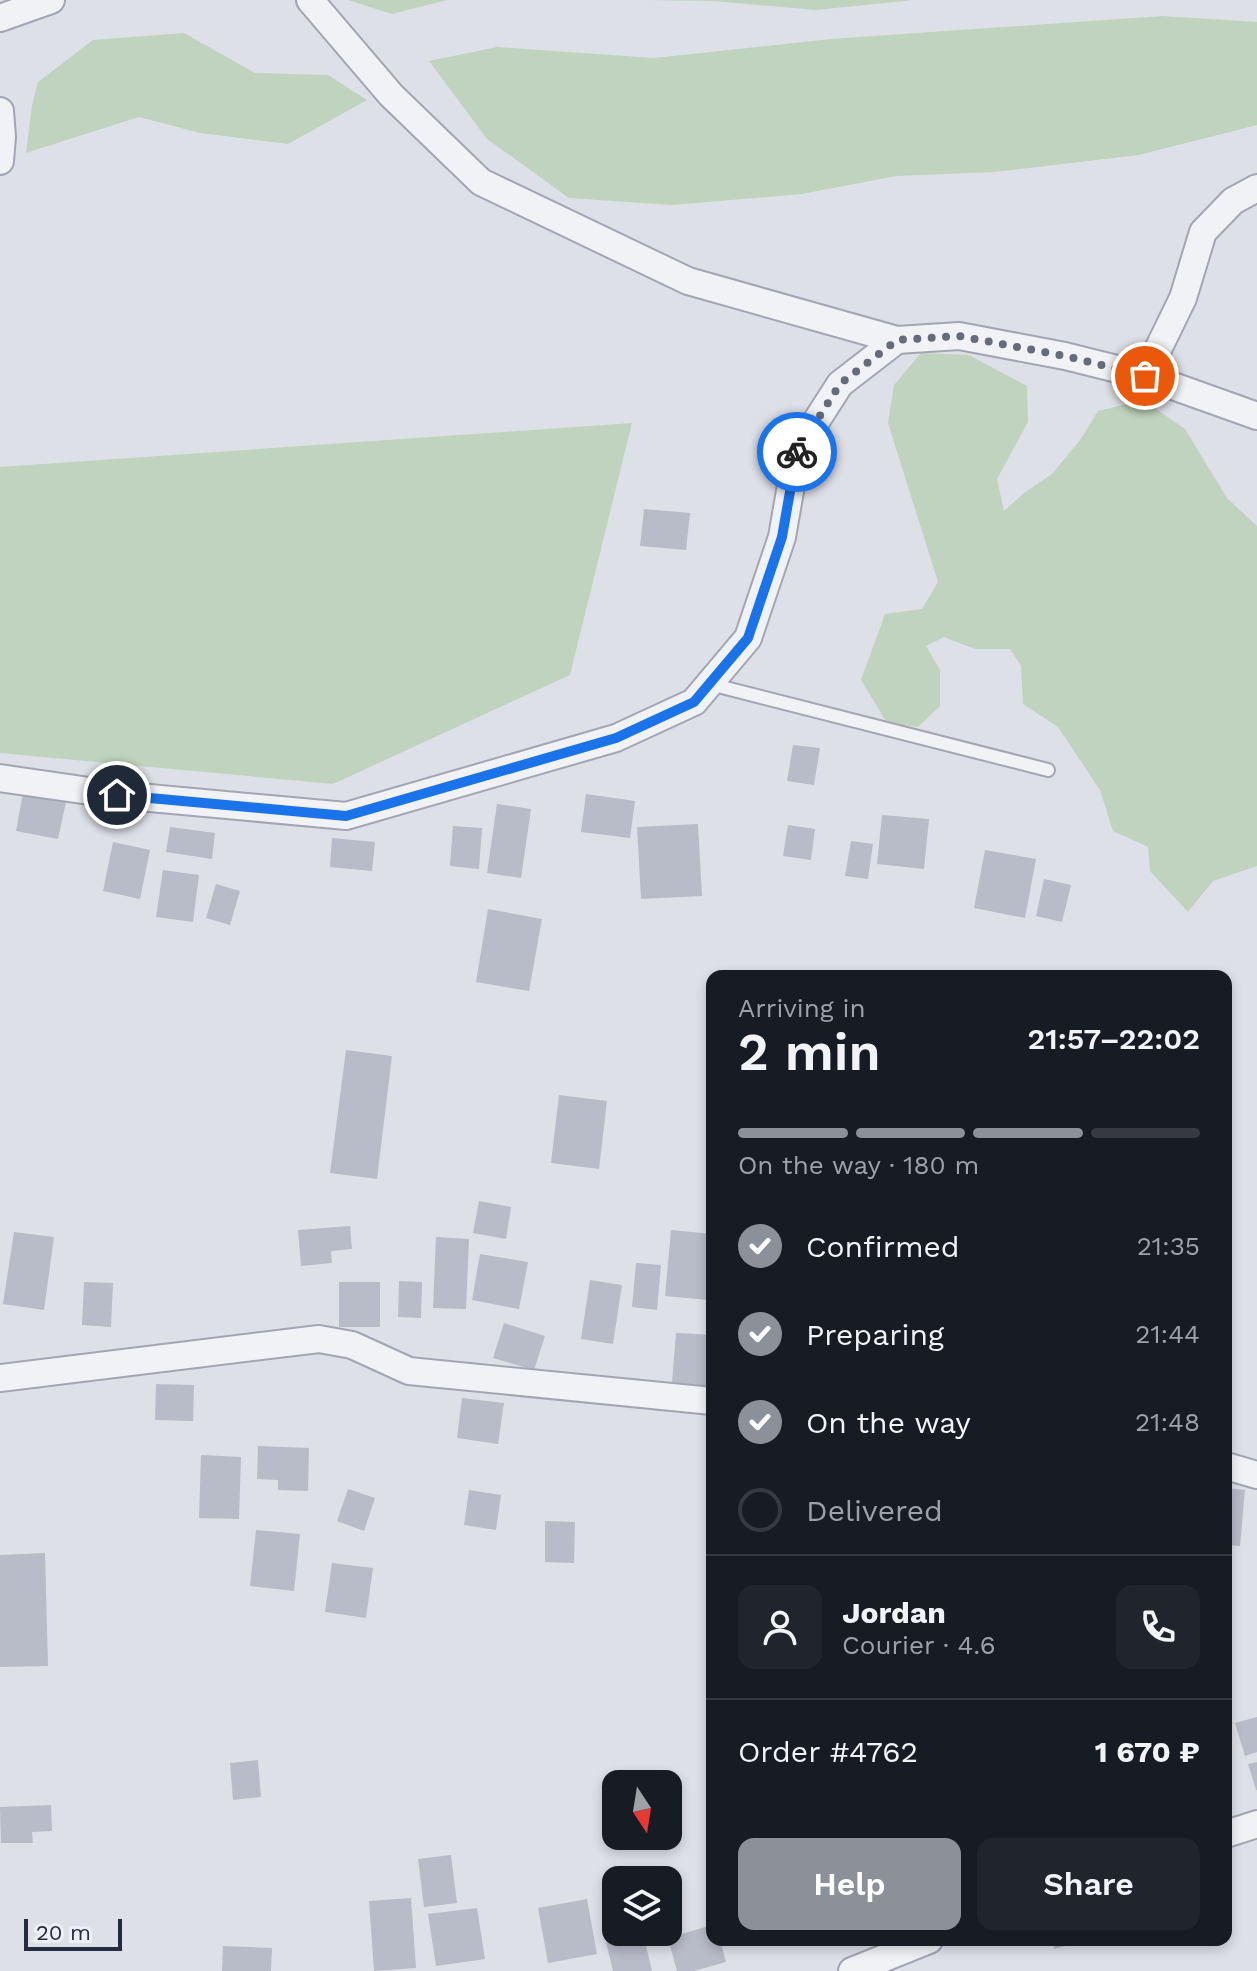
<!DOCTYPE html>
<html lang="en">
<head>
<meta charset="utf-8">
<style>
	:root { --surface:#171b24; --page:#20242c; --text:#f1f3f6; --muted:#9ea1a6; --line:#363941; --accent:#8c9099 }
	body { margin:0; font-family:"Work Sans",sans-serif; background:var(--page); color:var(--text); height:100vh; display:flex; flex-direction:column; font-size:30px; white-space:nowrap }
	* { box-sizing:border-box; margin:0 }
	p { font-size:26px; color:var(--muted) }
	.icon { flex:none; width:44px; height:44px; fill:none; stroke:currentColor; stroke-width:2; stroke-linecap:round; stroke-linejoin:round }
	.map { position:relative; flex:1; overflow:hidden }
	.side { position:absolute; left:706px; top:970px; width:526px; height:976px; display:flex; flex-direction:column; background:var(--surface); border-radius:16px; box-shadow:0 4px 12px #0003 }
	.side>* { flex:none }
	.needle { width:52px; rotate:168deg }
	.buttons { position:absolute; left:602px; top:1770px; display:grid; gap:16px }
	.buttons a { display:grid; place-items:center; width:80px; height:80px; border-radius:16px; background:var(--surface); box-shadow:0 4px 12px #0003; font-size:40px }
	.scale { position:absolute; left:24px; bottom:20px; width:98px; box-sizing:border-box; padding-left:8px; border:4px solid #262c40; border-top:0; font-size:22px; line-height:28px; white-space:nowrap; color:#262c40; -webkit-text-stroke:6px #edeff6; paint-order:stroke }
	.pin { position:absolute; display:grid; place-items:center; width:68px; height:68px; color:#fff; margin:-34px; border:4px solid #fff; border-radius:50%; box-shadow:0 2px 8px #0007 }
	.courier { position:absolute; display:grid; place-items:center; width:80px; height:80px; margin:-40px; border:6px solid #1a73e8; border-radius:50%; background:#fff; color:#222; box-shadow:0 2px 10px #0007 }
	.head em { font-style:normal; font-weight:600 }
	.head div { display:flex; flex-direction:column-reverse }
	.head { display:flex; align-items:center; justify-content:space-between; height:136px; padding:0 32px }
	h1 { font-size:52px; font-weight:600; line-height:60px }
	.bar { display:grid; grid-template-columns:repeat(4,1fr); gap:12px 8px; align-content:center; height:96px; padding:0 32px }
	.bar i { height:10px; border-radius:6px; background:var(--line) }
	.bar .active { background:var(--accent) }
	.bar p { grid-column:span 4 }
	.line { display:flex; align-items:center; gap:20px; padding:0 32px; border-top:2px solid var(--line) }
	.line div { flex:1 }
	.round { display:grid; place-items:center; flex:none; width:84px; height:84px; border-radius:16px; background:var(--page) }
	ol { padding:0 32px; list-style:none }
	li { display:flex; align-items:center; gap:24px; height:88px }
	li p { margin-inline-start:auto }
	li .icon { padding:8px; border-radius:50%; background:var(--accent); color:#fff; stroke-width:4 }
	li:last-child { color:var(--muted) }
	li i { width:44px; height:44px; border:4px solid var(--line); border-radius:50% }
	.primary-button { display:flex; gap:16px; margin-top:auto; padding:16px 32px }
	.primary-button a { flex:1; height:92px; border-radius:16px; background:var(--accent); color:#fff; font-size:32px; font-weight:600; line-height:92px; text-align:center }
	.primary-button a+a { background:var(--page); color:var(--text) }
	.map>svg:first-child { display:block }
</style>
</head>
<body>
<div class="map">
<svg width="1257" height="1971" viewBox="0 0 1257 1971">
	<rect width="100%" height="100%" fill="#dee0e8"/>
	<!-- green -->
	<g fill="#c0d3be">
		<polygon points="348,0 447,0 392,14"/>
		<polygon points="646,0 914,0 816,10 712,1"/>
		<polygon points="1162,16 1257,22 1257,125 1139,155 994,172 896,176 802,194 672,205 569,198 487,139 429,61 497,47 654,58 831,39"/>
		<polygon points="184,33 255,73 328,75 367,100 288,144 200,133 139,117 26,153 32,105 38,82 93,40"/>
		<polygon points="921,353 969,355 1027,386 1028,422 997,479 1004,511 1024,493 1052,474 1080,440 1098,411 1143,400 1185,429 1227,498 1257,526 1257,866 1213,881 1188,912 1150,871 1148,847 1113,831 1100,790 1058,727 1023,704 1021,666 1010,649 975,649 944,637 926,646 940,670 940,706 918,727 887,723 861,680 885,614 922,609 938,582 888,423 894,385"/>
		<polygon points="632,423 570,675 333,784 0,753 0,467"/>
	</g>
	<!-- building -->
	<g fill="#b8bbc8">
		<polygon points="644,509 690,513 686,550 640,546"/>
		<polygon points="793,745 820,748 814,785 787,781"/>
		<polygon points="23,793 66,802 58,839 16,831"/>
		<polygon points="586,794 635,801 630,838 581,832"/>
		<polygon points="497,804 531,809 521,878 487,873"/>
		<polygon points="882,815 929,819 924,869 877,864"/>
		<polygon points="698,824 702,896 641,899 637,827"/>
		<polygon points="788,825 815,829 811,860 783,856"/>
		<polygon points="453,826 482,828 479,869 450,866"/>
		<polygon points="170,827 215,833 212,859 166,852"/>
		<polygon points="332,838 375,842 372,871 330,867"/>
		<polygon points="851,841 873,844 868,879 845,876"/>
		<polygon points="113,842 150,850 140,899 103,891"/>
		<polygon points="985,850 1036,859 1025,918 974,908"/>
		<polygon points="163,870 199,875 193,922 156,917"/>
		<polygon points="1044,879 1071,885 1062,922 1036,916"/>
		<polygon points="216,884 240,891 230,925 206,918"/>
		<polygon points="488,909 542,919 529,991 476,982"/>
		<polygon points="346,1050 392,1056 377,1179 330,1173"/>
		<polygon points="559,1095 607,1101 599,1169 551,1163"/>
		<polygon points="479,1201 511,1207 506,1239 473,1233"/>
		<polygon points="350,1226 352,1249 331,1251 332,1263 301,1266 298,1230"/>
		<polygon points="671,1230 712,1234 708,1300 665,1296"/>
		<polygon points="14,1232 54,1237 44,1310 3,1304"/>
		<polygon points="436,1237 469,1239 466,1309 433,1308"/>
		<polygon points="480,1254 528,1262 519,1309 472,1300"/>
		<polygon points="636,1263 661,1265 657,1310 632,1307"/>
		<polygon points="590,1280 622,1285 613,1344 581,1339"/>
		<polygon points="399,1281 422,1282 421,1318 398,1317"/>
		<polygon points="84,1282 113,1283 111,1327 82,1325"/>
		<rect x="339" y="1282" width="41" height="45"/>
		<polygon points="504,1323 545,1336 534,1370 493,1358"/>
		<polygon points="676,1333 712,1335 712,1387 672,1383"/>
		<polygon points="156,1384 194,1385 193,1421 155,1420"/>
		<polygon points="462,1398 504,1403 498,1444 457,1438"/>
		<polygon points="258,1446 309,1448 308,1491 278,1490 278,1480 257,1479"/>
		<polygon points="201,1455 241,1457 239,1519 199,1518"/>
		<polygon points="1226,1488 1245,1490 1240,1546 1226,1545"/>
		<polygon points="348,1489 375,1498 364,1531 337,1521"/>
		<polygon points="469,1490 501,1495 496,1530 464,1525"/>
		<polygon points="545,1521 575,1522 574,1563 545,1562"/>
		<polygon points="256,1530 300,1534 294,1591 250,1586"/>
		<polygon points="45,1553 48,1666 0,1667 0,1555"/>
		<polygon points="332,1563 373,1568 366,1618 325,1612"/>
		<polygon points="1257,1717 1257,1752 1245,1756 1235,1723"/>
		<polygon points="258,1760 261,1797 233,1800 230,1763"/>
		<polygon points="1257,1762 1257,1790 1256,1790 1248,1764"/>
		<polygon points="51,1805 52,1831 32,1832 33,1843 1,1843 0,1807"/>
		<polygon points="451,1855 457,1903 424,1907 418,1859"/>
		<polygon points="411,1898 416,1968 374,1971 369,1901"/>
		<polygon points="587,1899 597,1954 548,1963 538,1908"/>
		<polygon points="477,1908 485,1959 436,1966 428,1914"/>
		<polygon points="712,1925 712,1940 720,1940 726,1962 694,1971 677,1971 668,1938"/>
		<polygon points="643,1933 652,1971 613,1971 606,1942"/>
		<polygon points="1052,1940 1085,1940 1085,1941 1054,1949"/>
		<polygon points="223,1946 272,1948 271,1971 222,1971"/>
	</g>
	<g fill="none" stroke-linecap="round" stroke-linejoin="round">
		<defs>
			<polyline id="service" points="710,684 1048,770"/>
			<g id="minor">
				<polyline points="310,0 391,95 481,182 688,281 897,340"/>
				<polyline points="0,18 51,0"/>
				<polyline points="0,111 2,137 0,161"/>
				<polyline points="1145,376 1257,416"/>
				<polyline points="0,778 117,795 346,816 616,738 694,702 748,638 782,537 797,451 840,384 897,340 959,336 1065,356 1145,376 1183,298 1203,232 1233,201 1257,188"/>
				<polyline points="0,1378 319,1339 352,1345 409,1371 712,1401"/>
				<polyline points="1226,1466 1257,1475"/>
				<polyline points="1226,1834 1257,1824"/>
				<polyline points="852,1971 929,1940"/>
			</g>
		</defs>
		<!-- service casing -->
		<use href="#service" stroke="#a3a6b2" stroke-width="16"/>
		<!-- minor casing -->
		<use href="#minor" stroke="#a3a6b2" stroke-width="30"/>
		<!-- service -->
		<use href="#service" stroke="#f1f2f6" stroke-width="12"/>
		<!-- minor -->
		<use href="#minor" stroke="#f1f2f6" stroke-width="26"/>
	</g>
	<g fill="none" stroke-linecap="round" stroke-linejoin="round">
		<!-- done -->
		<polyline stroke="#666b7b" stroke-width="8" stroke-dasharray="0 14.4" points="797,452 840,384 897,340 959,336 1065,356 1145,376"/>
		<!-- route -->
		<polyline stroke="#1a73e8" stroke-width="10" points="117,795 346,816 616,738 694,702 748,638 782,537 797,452"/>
	</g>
</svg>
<div class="buttons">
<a><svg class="needle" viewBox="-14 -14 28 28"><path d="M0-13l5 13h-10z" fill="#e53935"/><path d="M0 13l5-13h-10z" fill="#9ea1a6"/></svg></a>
<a><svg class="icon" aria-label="layers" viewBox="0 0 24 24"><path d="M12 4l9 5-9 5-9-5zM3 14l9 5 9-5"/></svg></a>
</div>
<div class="scale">20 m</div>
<div class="pin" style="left:1145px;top:376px;background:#ea580c"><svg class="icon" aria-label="bag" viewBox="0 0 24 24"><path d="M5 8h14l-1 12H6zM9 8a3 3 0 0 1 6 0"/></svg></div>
<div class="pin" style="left:117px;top:795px;background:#1f2937"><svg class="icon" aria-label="home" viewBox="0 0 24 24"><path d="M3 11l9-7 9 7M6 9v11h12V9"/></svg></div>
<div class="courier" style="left:797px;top:452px"><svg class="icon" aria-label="bike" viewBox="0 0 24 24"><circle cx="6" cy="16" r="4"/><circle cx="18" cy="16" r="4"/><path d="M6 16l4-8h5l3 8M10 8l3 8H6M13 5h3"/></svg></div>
<section class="side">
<div class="head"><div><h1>2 min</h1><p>Arriving in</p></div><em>21:57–22:02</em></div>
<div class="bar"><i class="active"></i><i class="active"></i><i class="active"></i><i></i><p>On the way · 180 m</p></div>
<ol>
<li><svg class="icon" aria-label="check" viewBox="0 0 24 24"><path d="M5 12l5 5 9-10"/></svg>Confirmed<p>21:35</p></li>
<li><svg class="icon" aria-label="check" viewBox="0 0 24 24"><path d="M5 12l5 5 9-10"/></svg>Preparing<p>21:44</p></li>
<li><svg class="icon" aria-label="check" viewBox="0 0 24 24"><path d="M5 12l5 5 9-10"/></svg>On the way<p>21:48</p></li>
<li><i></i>Delivered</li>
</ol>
<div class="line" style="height:144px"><a class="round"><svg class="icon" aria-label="person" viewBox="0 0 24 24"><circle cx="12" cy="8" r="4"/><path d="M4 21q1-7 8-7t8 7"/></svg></a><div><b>Jordan</b><p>Courier · 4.6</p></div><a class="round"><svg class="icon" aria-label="phone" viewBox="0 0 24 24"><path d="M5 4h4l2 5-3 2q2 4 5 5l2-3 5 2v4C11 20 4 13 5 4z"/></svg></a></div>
<div class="line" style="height:104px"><div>Order #4762</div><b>1 670 ₽</b></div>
<div class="primary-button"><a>Help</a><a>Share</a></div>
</section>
</div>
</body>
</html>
